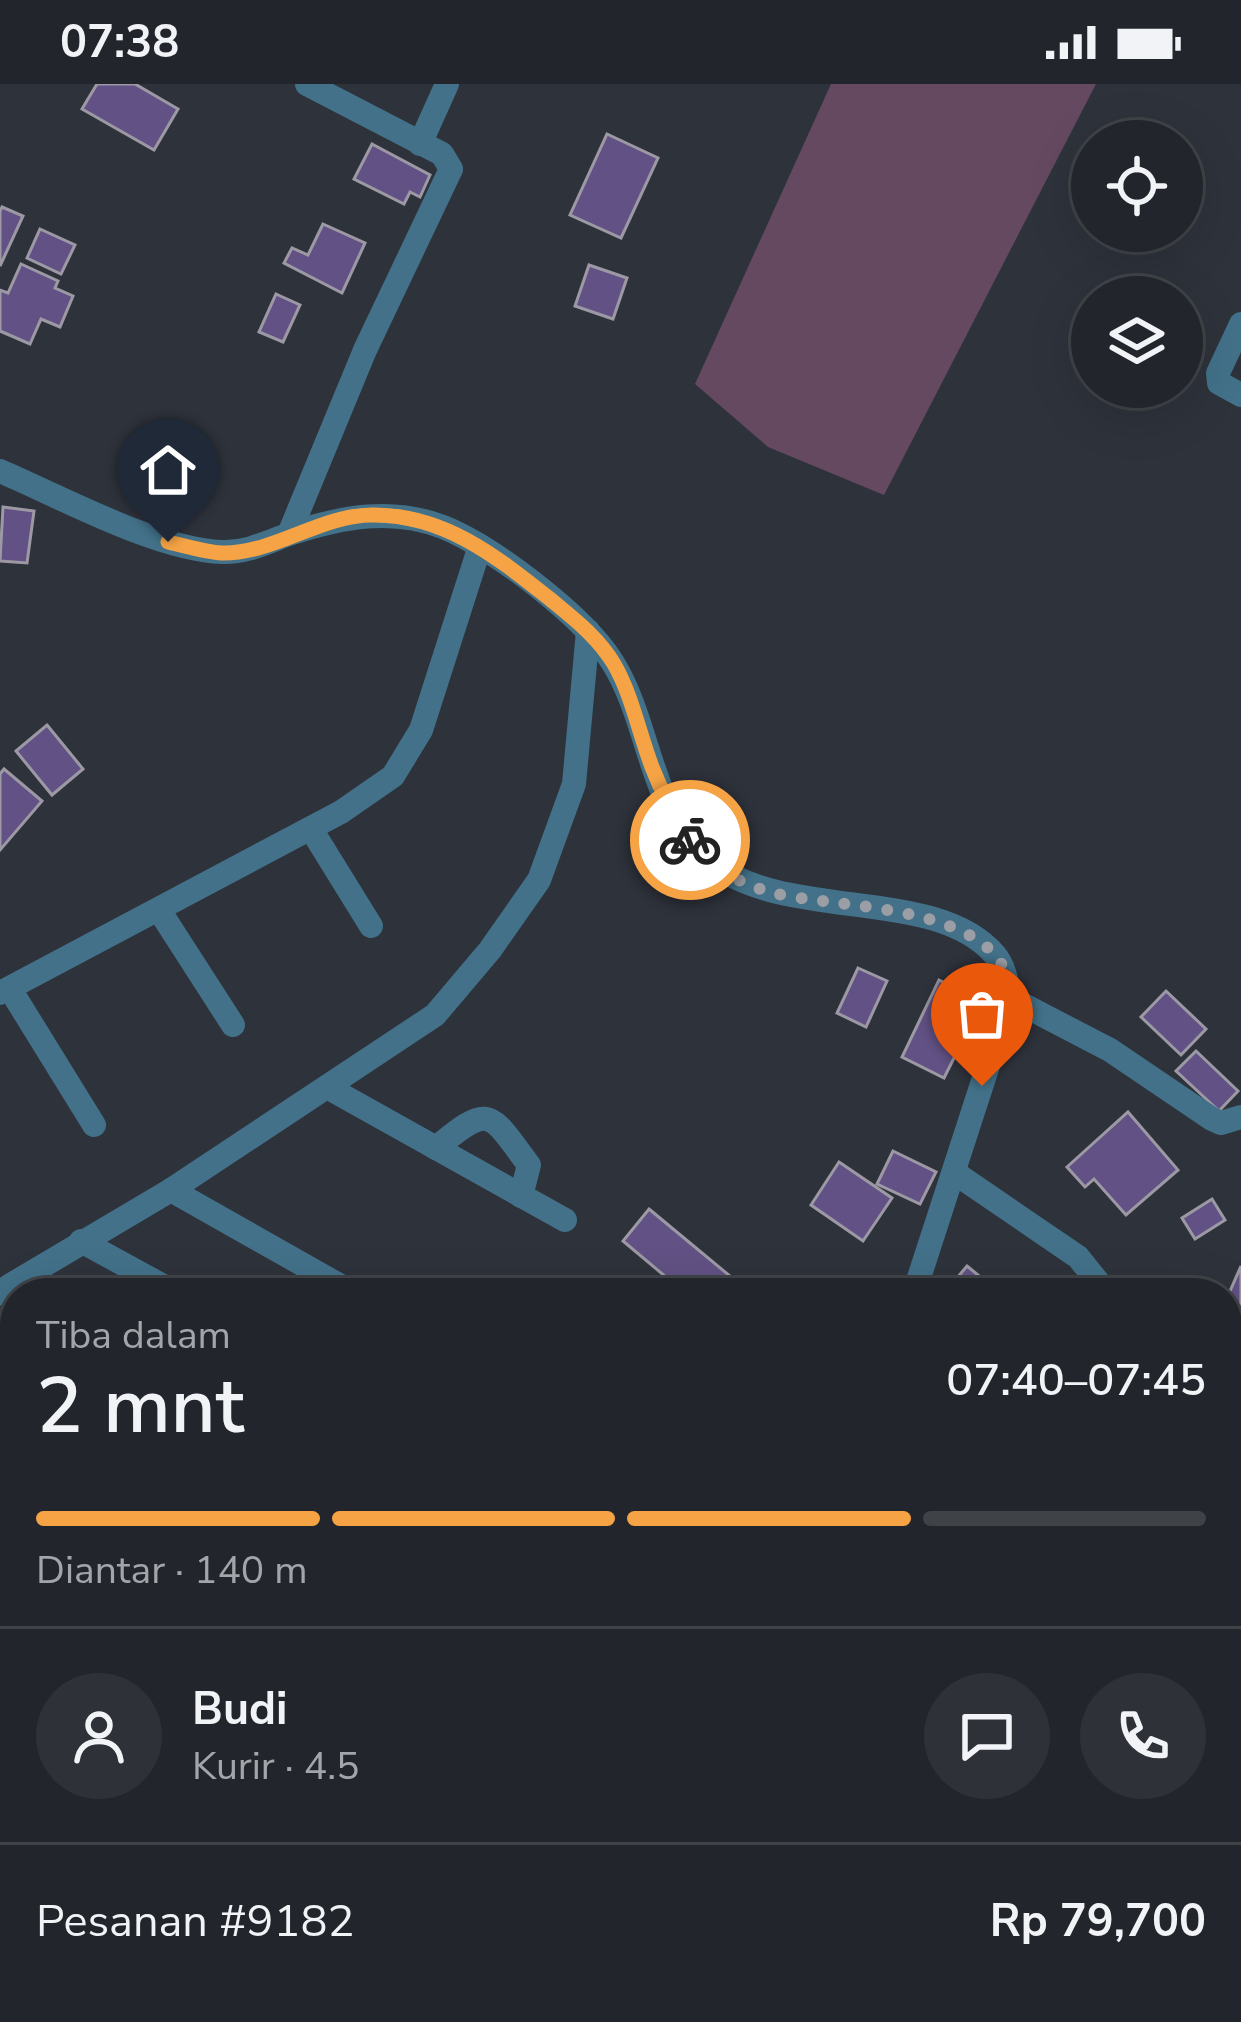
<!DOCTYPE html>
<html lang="id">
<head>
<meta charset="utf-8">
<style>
	:root { --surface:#22262c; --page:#2e3238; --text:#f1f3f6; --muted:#a2a5a9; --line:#3f4348; --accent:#f5a345 }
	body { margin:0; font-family:"Nunito Sans",sans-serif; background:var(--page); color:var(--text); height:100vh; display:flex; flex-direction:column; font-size:45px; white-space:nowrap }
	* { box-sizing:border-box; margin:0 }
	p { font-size:39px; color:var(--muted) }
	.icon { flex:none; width:66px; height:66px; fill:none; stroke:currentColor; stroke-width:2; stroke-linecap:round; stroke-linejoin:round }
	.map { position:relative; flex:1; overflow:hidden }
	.panel { position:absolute; left:0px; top:1194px; width:1242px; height:744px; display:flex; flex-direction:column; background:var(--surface); border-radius:48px 48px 0 0; box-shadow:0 12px 48px #0002,0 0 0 3px var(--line) }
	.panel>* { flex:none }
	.tools { position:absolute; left:1071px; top:36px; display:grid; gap:24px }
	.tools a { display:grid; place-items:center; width:132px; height:132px; border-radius:50%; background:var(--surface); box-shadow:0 12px 48px #0002,0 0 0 3px var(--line); font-size:60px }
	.pin { position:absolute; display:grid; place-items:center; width:102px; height:102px; color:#fff; margin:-123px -51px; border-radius:50% 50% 50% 0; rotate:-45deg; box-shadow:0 0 12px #0007 }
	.pin .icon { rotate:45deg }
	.courier { position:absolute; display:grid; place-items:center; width:120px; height:120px; margin:-60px; border:9px solid #f5a345; border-radius:50%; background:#fff; color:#222; box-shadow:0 3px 15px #0007 }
	.head em { font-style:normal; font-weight:600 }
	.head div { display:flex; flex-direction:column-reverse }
	.head { display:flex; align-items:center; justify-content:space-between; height:204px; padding:0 36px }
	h1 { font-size:78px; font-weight:600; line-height:90px }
	.bar { display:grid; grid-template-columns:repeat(4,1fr); gap:18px 12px; align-content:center; height:144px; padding:0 36px }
	.bar i { height:15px; border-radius:9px; background:var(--line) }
	.bar .selected { background:var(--accent) }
	.bar p { grid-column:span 4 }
	.line { display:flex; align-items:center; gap:30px; padding:0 36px; border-top:3px solid var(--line) }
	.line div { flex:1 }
	.round { display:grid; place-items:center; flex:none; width:126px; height:126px; border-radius:63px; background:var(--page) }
	.status { display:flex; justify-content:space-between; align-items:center; height:84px; padding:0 60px; background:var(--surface); direction:ltr }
	.status svg { height:33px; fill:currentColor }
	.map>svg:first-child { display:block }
</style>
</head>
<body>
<div class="status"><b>07:38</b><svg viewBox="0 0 49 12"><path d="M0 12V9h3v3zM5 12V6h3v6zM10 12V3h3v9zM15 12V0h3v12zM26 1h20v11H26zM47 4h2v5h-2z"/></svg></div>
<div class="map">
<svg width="1241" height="1938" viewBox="0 0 1241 1938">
	<rect width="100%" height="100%" fill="#2e323b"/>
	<!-- green -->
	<polygon fill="#644961" points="831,0 1096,0 884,411 768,363 695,300"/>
	<!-- building -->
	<g fill="#615184" stroke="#9c99a5" stroke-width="3">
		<polygon points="97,0 135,0 178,25 154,66 82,25"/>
		<polygon points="607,50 658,74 621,154 570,131"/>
		<polygon points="372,60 430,91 420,113 410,108 404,120 354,95"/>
		<polygon points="2,123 23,132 0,182 0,127"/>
		<polygon points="323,140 365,159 342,209 284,179 292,164 308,171"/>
		<polygon points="40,145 75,161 61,190 27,174"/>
		<polygon points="21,180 58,197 55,204 73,212 60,243 41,235 30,260 0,247 0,206 8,209"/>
		<polygon points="589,181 627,194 613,235 575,222"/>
		<polygon points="276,210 300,221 283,258 259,248"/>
		<polygon points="3,423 34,427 27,479 0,477"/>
		<polygon points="47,641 83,685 52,711 16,667"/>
		<polygon points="4,685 42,717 0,766 0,690"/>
		<polygon points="858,884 887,897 866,943 837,929"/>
		<polygon points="939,896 982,917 975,931 991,938 975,971 959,964 944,994 902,973"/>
		<polygon points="1166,907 1206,945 1181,971 1141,933"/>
		<polygon points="1196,967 1238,1007 1219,1027 1176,987"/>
		<polygon points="1128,1028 1178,1086 1126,1131 1094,1095 1085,1103 1067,1083"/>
		<polygon points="893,1067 936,1088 920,1120 877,1100"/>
		<polygon points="839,1078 892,1114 863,1157 811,1121"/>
		<polygon points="1212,1115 1225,1136 1195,1155 1182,1134"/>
		<polygon points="649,1125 748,1207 747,1209 685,1209 623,1157"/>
		<polygon points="967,1182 1000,1209 950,1209 947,1206"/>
		<polygon points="1241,1182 1241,1221 1227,1214"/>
		<polygon points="1227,1315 1241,1325 1241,1384 1234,1394 1227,1388"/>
		<polygon points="4,1377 15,1388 15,1400 0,1414 0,1380"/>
		<polygon points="15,1403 15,1430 5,1440 0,1434 0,1418"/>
		<polygon points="1235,1415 1241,1421 1239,1475 1227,1463 1227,1423"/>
		<polygon points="1227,1531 1241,1543 1241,1561 1227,1576"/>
		<polygon points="1234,1745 1241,1750 1241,1803 1227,1823 1227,1755"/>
		<polygon points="125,1923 142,1923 170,1938 117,1938"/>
		<polygon points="290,1923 326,1923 337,1932 332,1938 278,1938"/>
		<polygon points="331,1923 383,1923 371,1938 349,1938"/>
		<polygon points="618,1923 662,1923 645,1938 632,1938"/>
		<polygon points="677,1923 713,1923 725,1938 659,1938"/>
		<polygon points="754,1923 792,1923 777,1938 769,1938"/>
		<polygon points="802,1923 804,1923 823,1938 790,1938"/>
	</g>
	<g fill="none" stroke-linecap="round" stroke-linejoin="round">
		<!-- street -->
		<g stroke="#427189" stroke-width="24">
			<polyline points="420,60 447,0"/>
			<polyline points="1241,240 1218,289 1219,299 1241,311"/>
			<path d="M 0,387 C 61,413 157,466 222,468 C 248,469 269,457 292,449 C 342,433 392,423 443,443 C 493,463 585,533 613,579 C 652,642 650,733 713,780 C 790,838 936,802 995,871 C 1005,883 1007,900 1010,914 L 1110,966 L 1212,1035 L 1221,1039 L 1241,1033"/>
			<polyline points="289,450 365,266 451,85 442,70 307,0"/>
			<polyline points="311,745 371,842"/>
			<polyline points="159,826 233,941"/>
			<polyline points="10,905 94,1041"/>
			<polyline points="0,909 341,728 393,692 421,646 480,462"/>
			<polyline points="327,1003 565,1136"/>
			<path d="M 436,1064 C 491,1018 489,1028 529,1081 L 521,1112"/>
			<polyline points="955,1089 1078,1173 1107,1209"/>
			<polyline points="171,1106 353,1209"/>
			<polyline points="81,1157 176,1209"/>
			<polyline points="914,1209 1010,914"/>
			<polyline points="15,1217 8,1212 9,1202 171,1106 435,931 490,866 539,796 574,700 588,547"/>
			<polyline points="1227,1303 1241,1317"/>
			<polyline points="0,1361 15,1368"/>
			<polyline points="1227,1498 1241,1481"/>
			<polyline points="0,1551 15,1563"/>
			<polyline points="1227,1664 1241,1674"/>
			<polyline points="0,1693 15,1709"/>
			<polyline points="0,1766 15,1746"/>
			<polyline points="1227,1830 1241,1810"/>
			<polyline points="1227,1858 1241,1871"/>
			<polyline points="1227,1890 1227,1889"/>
			<polyline points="596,1923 614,1938"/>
			<polyline points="1150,1923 1168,1938"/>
			<polyline points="0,1933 8,1938"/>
			<polyline points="268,1938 277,1923"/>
			<polyline points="1013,1938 1024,1923"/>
			<polyline points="1191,1938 1202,1923"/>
		</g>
	</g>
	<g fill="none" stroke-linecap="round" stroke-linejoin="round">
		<!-- done -->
		<path stroke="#9b9ea5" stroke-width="12" stroke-dasharray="0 21.6" d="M 690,756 C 708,783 742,801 774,809 C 836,825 1011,819 1010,913 C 1010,936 990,978 982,1002"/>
		<!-- route -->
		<path stroke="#f5a345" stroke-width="15" d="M 168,458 C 186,462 205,468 222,469 C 274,470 320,431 372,431 C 444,430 497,473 550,515 C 573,534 598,553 614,580 C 632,611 639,649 652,683 C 662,709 675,733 690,756"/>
	</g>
</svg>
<div class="tools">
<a><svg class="icon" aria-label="locate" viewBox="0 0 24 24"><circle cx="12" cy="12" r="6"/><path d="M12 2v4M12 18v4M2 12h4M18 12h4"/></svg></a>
<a><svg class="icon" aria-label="layers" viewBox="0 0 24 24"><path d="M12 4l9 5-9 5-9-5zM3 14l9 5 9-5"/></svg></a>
</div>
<div class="pin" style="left:982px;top:1002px;background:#ea580c"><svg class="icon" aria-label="bag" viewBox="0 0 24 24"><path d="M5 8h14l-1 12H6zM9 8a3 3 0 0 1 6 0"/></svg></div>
<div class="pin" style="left:168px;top:458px;background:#1f2937"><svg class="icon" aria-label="home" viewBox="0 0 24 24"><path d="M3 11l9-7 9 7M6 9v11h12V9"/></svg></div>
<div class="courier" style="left:690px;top:756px"><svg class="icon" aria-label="bike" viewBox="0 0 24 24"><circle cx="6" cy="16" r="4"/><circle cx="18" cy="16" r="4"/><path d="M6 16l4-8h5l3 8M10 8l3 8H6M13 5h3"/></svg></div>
<section class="panel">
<div class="head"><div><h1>2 mnt</h1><p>Tiba dalam</p></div><em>07:40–07:45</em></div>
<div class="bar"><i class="selected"></i><i class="selected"></i><i class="selected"></i><i></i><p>Diantar · 140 m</p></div>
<div class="line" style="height:216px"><a class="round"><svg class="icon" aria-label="person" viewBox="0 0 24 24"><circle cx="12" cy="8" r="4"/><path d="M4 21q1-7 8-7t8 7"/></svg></a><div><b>Budi</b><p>Kurir · 4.5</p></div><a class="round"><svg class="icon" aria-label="chat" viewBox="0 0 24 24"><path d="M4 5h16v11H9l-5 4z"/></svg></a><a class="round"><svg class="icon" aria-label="phone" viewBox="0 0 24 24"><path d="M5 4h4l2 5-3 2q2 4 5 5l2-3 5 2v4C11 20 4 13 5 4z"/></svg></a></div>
<div class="line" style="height:156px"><div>Pesanan #9182</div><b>Rp 79,700</b></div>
</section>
</div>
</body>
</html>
